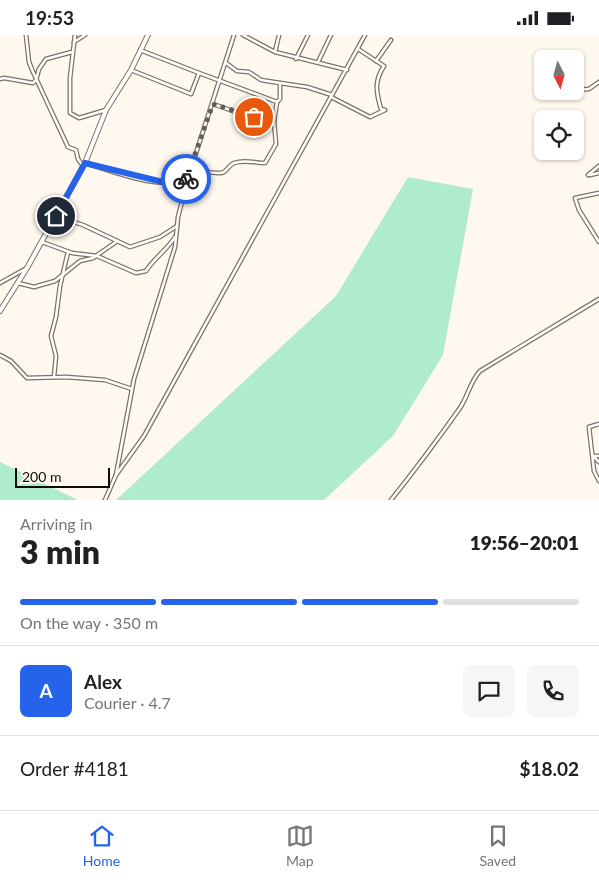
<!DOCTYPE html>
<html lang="en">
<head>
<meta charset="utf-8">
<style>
	:root { --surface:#fff; --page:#f6f6f6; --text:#202124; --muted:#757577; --line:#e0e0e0; --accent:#2563eb }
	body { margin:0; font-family:Lato,sans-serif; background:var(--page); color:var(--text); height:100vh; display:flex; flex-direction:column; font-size:19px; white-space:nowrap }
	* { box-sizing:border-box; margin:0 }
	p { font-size:16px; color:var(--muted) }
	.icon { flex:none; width:28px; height:28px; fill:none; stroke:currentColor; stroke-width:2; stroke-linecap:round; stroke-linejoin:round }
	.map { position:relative; height:465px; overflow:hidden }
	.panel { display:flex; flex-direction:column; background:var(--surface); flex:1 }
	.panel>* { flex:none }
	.needle { width:32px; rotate:174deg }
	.fabs { position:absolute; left:534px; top:15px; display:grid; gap:10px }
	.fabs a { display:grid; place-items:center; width:50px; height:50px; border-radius:8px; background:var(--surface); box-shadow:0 1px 4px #0004; font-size:25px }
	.scale { position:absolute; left:15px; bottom:12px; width:95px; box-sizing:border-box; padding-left:5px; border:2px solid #0f0c07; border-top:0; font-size:14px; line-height:18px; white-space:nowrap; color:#0f0c07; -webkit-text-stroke:4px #fff8ef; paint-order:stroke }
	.pin { position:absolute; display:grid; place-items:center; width:42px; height:42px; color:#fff; margin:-21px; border:2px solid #fff; border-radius:50%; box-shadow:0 1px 5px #0007 }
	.courier { position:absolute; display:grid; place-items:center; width:50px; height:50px; margin:-25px; border:4px solid #2563eb; border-radius:50%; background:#fff; color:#222; box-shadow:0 1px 6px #0007 }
	.summary em { font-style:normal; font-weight:800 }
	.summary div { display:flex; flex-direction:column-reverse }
	.summary { display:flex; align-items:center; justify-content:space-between; height:85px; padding:0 20px }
	h1 { font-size:32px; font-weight:800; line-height:38px }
	.bar { display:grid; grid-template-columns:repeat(4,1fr); gap:8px 5px; align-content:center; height:60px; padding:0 20px }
	.bar i { height:6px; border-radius:4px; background:var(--line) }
	.bar .selected { background:var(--accent) }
	.bar p { grid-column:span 4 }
	.line { display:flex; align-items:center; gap:12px; padding:0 20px; border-top:1px solid var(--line) }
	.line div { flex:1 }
	.round { display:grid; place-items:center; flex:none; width:52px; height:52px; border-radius:8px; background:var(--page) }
	.status { display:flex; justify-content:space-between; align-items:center; height:35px; padding:0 25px; background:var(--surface); direction:ltr }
	.status svg { height:14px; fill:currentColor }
	.dock { display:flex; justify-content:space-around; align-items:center; height:70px; border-top:1px solid var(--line); background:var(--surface); font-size:14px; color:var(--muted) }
	.dock a { display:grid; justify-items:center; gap:2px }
	.dock .selected { color:var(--accent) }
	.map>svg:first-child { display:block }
</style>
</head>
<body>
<div class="status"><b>19:53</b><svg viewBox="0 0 49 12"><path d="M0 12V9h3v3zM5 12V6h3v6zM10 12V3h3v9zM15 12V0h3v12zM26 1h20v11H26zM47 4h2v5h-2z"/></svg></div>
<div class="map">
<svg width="599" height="465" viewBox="0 0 599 465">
	<rect width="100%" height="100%" fill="#fff8ef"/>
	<!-- green -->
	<g fill="#afebcd">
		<polygon points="408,142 473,154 443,320 393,401 324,465 116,465 336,261"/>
		<polygon points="0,427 78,465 0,465"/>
	</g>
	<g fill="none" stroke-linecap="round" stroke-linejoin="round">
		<defs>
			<g id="street">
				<polyline points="26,0 29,27 33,37 68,112 76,115 78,124 83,131"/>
				<polyline points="75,0 70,43 70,78 79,83 106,75"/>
				<polyline points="243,0 275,17 347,35"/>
				<polyline points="74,7 85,0"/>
				<polyline points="140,15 199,38"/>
				<polyline points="275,17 279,0"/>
				<polyline points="296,24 308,0"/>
				<polyline points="376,26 391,5"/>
				<polyline points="318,27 331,0"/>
				<polyline points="226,28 237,36 249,37 261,45 280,48"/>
				<polyline points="131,35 191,59 199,38 277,67 280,64 280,48 307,52 332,60"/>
				<polyline points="0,44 4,43 33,48 36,45 39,34 46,24 72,17"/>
				<polyline points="576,55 589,54 599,47"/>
				<path d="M 331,62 L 370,82 L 385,75 L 381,74 C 376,57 374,46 384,31 L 358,14"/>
				<polyline points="213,69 247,81 274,86 277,67"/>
				<path d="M 85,128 C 112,136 162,157 187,143"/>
				<path d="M 191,136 C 201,135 208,138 218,138 C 227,139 227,131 234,128 C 244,124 255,128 265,128 L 276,109 L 274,86"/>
				<polyline points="588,140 599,131"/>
				<polyline points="590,140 599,138"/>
				<polyline points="599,158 575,163 579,175 599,207"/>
				<polyline points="56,181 83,190 130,212 160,202 177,191"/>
				<path d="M 42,207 L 72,218 L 97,221 L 136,238 L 146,236 C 154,223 167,215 175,202"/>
				<polyline points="0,248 27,233"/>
				<polyline points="18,248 34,252 55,246 80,226 93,223 116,207"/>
				<polyline points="0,320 11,326 27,343 66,342 105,345 132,354"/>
				<polyline points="54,342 56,321 51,301 56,282 60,251 68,217"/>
				<polyline points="599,389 589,392 594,436 599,446"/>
				<polyline points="593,421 599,427"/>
				<polyline points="593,421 599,421"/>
				<polyline points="116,440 144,401 365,0"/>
				<polyline points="105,465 116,440 134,344 175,212 178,182 188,143 234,0"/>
				<path d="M 391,465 C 415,435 438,404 460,373 C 468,361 470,347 480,336 L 599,264"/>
			</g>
			<polyline id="secondary" points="0,276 27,233 85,128 106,75 131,35 148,0"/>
		</defs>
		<!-- street casing -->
		<use href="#street" stroke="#7c7265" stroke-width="5"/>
		<!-- secondary casing -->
		<use href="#secondary" stroke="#7c7265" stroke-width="6"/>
		<!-- street -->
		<use href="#street" stroke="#fff" stroke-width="2.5"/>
		<!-- secondary -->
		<use href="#secondary" stroke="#fff" stroke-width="4"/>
	</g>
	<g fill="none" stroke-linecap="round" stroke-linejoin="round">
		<!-- done -->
		<polyline stroke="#635f58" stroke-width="5" stroke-dasharray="0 9" points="186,144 213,69 254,82"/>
		<!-- route -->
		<polyline stroke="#2563eb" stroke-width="6" points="56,181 85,128 171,149 186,144"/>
	</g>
</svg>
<div class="fabs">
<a><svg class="needle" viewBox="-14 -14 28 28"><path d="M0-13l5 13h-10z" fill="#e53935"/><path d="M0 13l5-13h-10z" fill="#757577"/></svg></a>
<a><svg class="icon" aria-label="locate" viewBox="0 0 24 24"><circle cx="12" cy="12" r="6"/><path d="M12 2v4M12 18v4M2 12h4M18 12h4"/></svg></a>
</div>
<div class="scale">200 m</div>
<div class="pin" style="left:254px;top:82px;background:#ea580c"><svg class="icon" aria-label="bag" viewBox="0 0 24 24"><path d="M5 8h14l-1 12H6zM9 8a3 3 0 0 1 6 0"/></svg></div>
<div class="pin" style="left:56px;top:181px;background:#1f2937"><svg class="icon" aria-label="home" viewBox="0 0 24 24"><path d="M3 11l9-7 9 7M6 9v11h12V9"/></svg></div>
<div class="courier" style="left:186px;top:144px"><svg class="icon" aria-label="bike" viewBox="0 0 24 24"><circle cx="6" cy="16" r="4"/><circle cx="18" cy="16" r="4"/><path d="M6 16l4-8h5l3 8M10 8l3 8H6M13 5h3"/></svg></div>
</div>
<section class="panel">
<div class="summary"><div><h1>3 min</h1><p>Arriving in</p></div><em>19:56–20:01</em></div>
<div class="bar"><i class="selected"></i><i class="selected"></i><i class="selected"></i><i></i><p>On the way · 350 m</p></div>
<div class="line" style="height:90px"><b class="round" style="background:var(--accent);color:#fff">A</b><div><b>Alex</b><p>Courier · 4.7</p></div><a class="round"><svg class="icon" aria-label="chat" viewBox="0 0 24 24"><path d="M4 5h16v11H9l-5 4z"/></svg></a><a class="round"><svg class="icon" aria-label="phone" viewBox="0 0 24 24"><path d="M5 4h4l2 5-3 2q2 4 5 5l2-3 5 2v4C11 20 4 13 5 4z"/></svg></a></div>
<div class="line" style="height:65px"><div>Order #4181</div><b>$18.02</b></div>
</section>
<nav class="dock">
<a class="selected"><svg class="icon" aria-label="home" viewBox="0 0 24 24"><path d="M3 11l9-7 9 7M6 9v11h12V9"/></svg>Home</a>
<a><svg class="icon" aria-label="map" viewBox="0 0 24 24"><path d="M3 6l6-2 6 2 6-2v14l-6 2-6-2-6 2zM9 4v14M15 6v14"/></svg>Map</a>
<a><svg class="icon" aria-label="saved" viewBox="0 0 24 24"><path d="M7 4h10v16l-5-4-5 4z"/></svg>Saved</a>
</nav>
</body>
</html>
